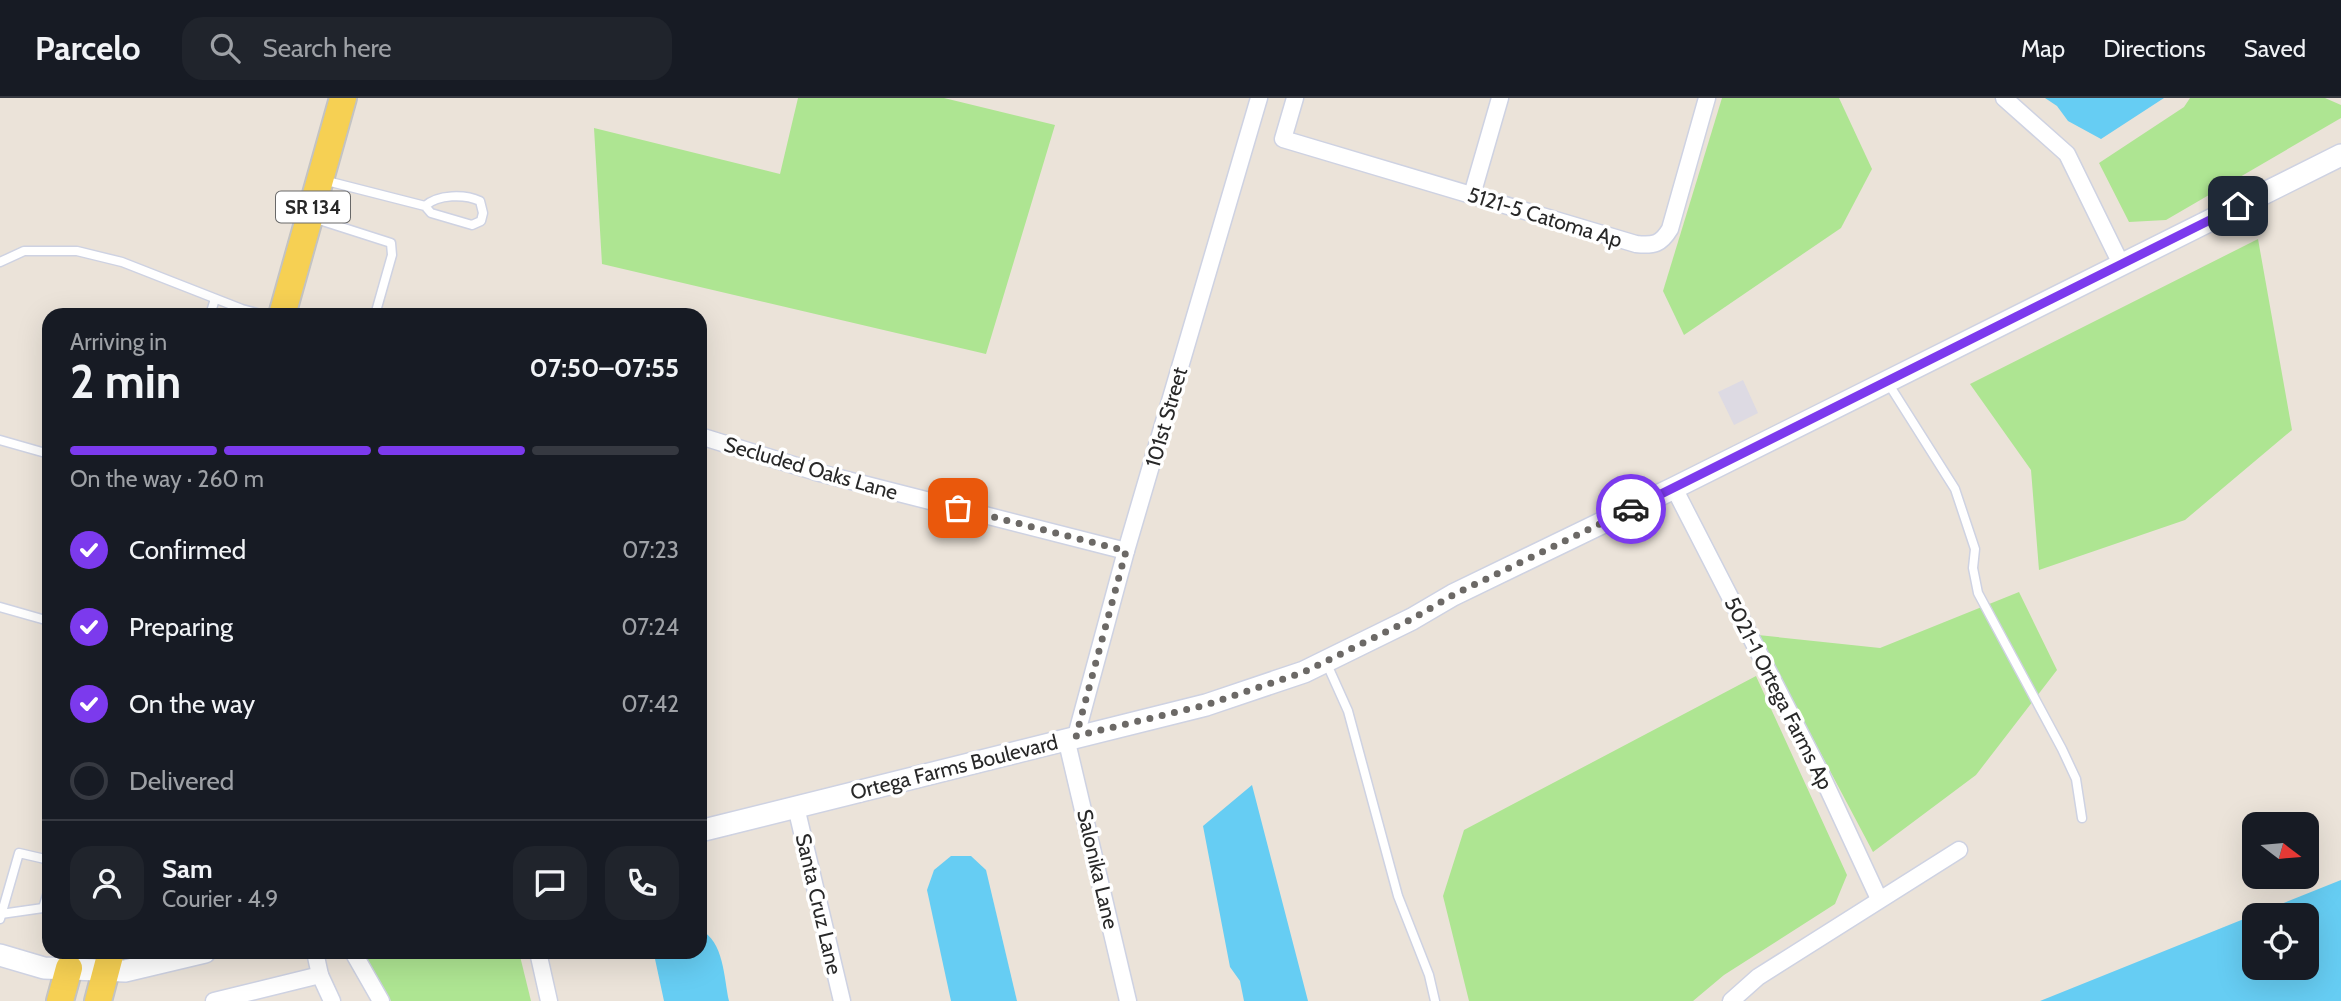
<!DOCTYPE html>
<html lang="en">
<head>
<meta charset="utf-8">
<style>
	:root { --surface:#171b24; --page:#20242c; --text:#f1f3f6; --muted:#9ea1a6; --line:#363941; --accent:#7c3aed }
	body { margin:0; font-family:Cabin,sans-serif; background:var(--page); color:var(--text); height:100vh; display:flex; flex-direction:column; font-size:26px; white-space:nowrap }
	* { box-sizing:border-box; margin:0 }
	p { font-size:23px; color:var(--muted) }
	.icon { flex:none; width:38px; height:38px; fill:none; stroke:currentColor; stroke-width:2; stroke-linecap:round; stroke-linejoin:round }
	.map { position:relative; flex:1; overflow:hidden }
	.sheet { position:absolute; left:42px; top:210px; width:665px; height:651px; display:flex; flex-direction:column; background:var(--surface); border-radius:21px; box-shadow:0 7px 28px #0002 }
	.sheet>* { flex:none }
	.needle { width:46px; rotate:106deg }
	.tools { position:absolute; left:2242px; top:714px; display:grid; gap:14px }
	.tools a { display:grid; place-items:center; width:77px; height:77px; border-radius:14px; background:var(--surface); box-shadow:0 7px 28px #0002; font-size:35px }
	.pin { position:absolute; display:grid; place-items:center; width:60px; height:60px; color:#fff; margin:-30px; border-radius:14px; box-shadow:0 4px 10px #0006 }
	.courier { position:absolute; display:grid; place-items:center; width:70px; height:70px; margin:-35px; border:5px solid #7c3aed; border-radius:50%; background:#fff; color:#222; box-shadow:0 2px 9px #0007 }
	.head em { font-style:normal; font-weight:700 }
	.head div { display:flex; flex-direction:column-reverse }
	.head { display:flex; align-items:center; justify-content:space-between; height:119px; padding:0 28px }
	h1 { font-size:46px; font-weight:700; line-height:52px }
	.bar { display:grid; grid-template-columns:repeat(4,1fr); gap:10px 7px; align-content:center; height:84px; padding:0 28px }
	.bar i { height:9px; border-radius:5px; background:var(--line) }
	.bar .current { background:var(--accent) }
	.bar p { grid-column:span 4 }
	.line { display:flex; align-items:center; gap:18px; padding:0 28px; border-top:2px solid var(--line) }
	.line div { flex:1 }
	.round { display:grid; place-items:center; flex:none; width:74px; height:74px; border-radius:21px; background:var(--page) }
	ol { padding:0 28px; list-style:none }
	li { display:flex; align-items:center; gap:21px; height:77px }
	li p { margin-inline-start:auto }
	li .icon { padding:7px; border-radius:50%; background:var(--accent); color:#fff; stroke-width:4 }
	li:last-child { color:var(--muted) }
	li i { width:38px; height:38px; border:4px solid var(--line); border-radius:50% }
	header { display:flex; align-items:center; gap:42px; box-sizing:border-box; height:98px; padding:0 35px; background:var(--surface); border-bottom:2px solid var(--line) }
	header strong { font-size:33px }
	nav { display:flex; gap:38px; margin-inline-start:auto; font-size:24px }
	.search { width:490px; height:63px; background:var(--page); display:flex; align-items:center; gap:18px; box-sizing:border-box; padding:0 24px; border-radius:21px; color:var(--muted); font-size:26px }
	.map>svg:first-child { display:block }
</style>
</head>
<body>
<header>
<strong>Parcelo</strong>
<div class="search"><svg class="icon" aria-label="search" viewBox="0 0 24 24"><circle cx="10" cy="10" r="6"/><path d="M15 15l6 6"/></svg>Search here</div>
<nav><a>Map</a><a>Directions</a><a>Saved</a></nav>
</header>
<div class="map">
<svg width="2341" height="903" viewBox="0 0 2341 903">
	<rect width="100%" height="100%" fill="#ebe3d9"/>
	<!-- industrial -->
	<polygon fill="#dddae3" points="1743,282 1758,315 1734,327 1718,294"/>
	<!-- green -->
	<g fill="#aee592">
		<polygon points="798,0 944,0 1055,27 986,256 602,166 594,30 780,76"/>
		<polygon points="1722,0 1839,0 1872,71 1841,130 1684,237 1663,193"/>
		<polygon points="2190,0 2325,0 2341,7 2341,20 2166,122 2129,124 2099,65 2184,9"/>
		<polygon points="2258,141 2292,332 2185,422 2039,472 2031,372 1970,286"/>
		<polygon points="2019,494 2057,572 1976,677 1873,754 1758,537 1880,550"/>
		<polygon points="1756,578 1847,777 1835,806 1724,877 1693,903 1469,903 1443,798 1464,732"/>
		<polygon points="363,854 519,854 531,903 391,903"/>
	</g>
	<!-- water -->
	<g fill="#66cdf3" fill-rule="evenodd">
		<polygon points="2045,0 2164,0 2101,41 2068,23 2057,8"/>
		<polygon points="1252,687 1308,903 1244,903 1240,883 1230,869 1203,728"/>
		<polygon points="951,758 971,758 986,772 1017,903 951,903 927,792 934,772"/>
		<path d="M 2341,782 L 2341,903 L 2040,903 ZM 2254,817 L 2306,817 L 2306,870 L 2254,870 Z"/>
		<path d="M 700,832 C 724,842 724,881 729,903 L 664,903 L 655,861 L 656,854 L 700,854 Z"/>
	</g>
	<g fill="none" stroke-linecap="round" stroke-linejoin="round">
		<defs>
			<g id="service">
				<path d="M 323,82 L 425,108 C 438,96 465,96 480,103 L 483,115 L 481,123 L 472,127 L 431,115 L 425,108"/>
				<polyline points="313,120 391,145 392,157 375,217"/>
				<polyline points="0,164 24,153 77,153 122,164 242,211 264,217"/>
				<polyline points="210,217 215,201"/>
				<polyline points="1888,285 1955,391 1975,451 1973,470 1978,495 2062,651 2076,681 2082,720"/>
				<polyline points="0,342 49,356"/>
				<polyline points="0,509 49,523"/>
				<polyline points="1326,564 1348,613 1398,798 1429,877 1435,903"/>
				<polyline points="49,791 43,810 49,812"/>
				<polyline points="1,816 43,810"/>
				<polyline points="0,821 19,755 45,761 49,767"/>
			</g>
			<g id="minor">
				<path d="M 1295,0 L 1283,41 L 1636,146 C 1654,148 1661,146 1670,131 L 1707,0"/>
				<polyline points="2004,0 2067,56 2121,166"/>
				<polyline points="1472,97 1500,0"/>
				<polyline points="700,338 816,374 1126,453"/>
				<polyline points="1674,390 1821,676 1879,801"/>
				<polyline points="1076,638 1126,453 1259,0"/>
				<polyline points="1066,640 1128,903"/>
				<polyline points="796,709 842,903"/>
				<polyline points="353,854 381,903"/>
				<polyline points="538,854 549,903"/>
				<polyline points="320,877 332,903"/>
				<polyline points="214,903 320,877 315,854"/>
				<polyline points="1731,903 1758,879 1959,752"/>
			</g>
			<g id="tertiary">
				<polyline points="700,733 1206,607 1304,574 1412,521 1453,497 1674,390 2341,57"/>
				<polyline points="0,857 44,870 125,873 205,854"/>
			</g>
			<g id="primary">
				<polyline points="282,217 343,0"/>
				<polyline points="60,903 69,870"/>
				<polyline points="98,903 111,854"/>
			</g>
		</defs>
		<!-- service casing -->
		<use href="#service" stroke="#ced2e2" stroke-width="11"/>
		<!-- minor casing -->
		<use href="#minor" stroke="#ced2e2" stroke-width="19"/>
		<!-- tertiary casing -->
		<use href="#tertiary" stroke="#ced2e2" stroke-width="24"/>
		<!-- primary casing -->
		<use href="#primary" stroke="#c3c3c3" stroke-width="30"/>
		<!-- service -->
		<use href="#service" stroke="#fff" stroke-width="8"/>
		<!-- minor -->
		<use href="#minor" stroke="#fff" stroke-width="16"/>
		<!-- tertiary -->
		<use href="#tertiary" stroke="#fff" stroke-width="21"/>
		<!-- primary -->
		<use href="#primary" stroke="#f6d053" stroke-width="26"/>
	</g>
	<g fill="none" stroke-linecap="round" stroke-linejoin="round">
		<!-- done -->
		<polyline stroke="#6c6966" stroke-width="7" stroke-dasharray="0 12.6" points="958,410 1126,453 1076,638 1206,607 1304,574 1412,521 1453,497 1631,411"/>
		<!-- route -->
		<polyline stroke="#7c3aed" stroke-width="9" points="1631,411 2238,108"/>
	</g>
	<g text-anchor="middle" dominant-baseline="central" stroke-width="7" stroke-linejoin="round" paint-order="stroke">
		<!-- shield labels -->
		<rect fill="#fff" stroke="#686868" stroke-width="2" x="276" y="93.5" width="74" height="31" rx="5"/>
		<g font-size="19" font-weight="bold" fill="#282828">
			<text x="313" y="109">SR 134</text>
		</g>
		<!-- street labels -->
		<g font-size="21" fill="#282828" stroke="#fff">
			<text transform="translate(1545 119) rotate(17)">5121-5 Catoma Ap</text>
			<text transform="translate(1166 319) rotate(-74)">101st Street</text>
			<text transform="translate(811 370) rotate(16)">Secluded Oaks Lane</text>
			<text transform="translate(1779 595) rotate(63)">5021-1 Ortega Farms Ap</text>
			<text transform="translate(954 669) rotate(-14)">Ortega Farms Boulevard</text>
			<text transform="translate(1098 771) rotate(77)">Salonika Lane</text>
			<text transform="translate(819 806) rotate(77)">Santa Cruz Lane</text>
		</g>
	</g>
</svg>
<div class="tools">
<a><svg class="needle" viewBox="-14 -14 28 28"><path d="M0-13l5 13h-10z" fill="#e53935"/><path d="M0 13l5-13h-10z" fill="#9ea1a6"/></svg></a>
<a><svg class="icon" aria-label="locate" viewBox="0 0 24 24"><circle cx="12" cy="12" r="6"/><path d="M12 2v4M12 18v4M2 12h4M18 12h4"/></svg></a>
</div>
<div class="pin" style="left:958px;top:410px;background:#ea580c"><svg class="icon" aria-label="bag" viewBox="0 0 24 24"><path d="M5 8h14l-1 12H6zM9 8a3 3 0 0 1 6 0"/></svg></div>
<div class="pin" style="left:2238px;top:108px;background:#1f2937"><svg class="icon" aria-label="home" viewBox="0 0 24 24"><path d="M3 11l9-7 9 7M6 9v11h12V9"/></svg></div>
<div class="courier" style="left:1631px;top:411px"><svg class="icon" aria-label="car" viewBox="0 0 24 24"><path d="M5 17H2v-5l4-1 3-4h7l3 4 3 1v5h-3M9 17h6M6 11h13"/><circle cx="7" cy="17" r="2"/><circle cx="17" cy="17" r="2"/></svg></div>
<section class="sheet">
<div class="head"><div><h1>2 min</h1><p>Arriving in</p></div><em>07:50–07:55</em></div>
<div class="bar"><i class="current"></i><i class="current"></i><i class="current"></i><i></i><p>On the way · 260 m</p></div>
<ol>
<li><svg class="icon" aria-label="check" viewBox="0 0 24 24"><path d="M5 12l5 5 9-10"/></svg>Confirmed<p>07:23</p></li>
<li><svg class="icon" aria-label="check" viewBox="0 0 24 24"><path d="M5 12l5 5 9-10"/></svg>Preparing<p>07:24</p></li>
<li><svg class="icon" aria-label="check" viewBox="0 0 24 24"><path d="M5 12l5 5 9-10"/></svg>On the way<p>07:42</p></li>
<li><i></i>Delivered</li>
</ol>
<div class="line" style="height:126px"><a class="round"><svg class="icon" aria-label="person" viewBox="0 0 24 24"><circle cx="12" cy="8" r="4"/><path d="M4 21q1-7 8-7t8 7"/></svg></a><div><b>Sam</b><p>Courier · 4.9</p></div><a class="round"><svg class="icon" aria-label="chat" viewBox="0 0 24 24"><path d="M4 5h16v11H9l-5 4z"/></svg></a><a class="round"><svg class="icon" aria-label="phone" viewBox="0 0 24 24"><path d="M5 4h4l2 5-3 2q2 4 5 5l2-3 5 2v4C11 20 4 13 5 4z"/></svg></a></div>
</section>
</div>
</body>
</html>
